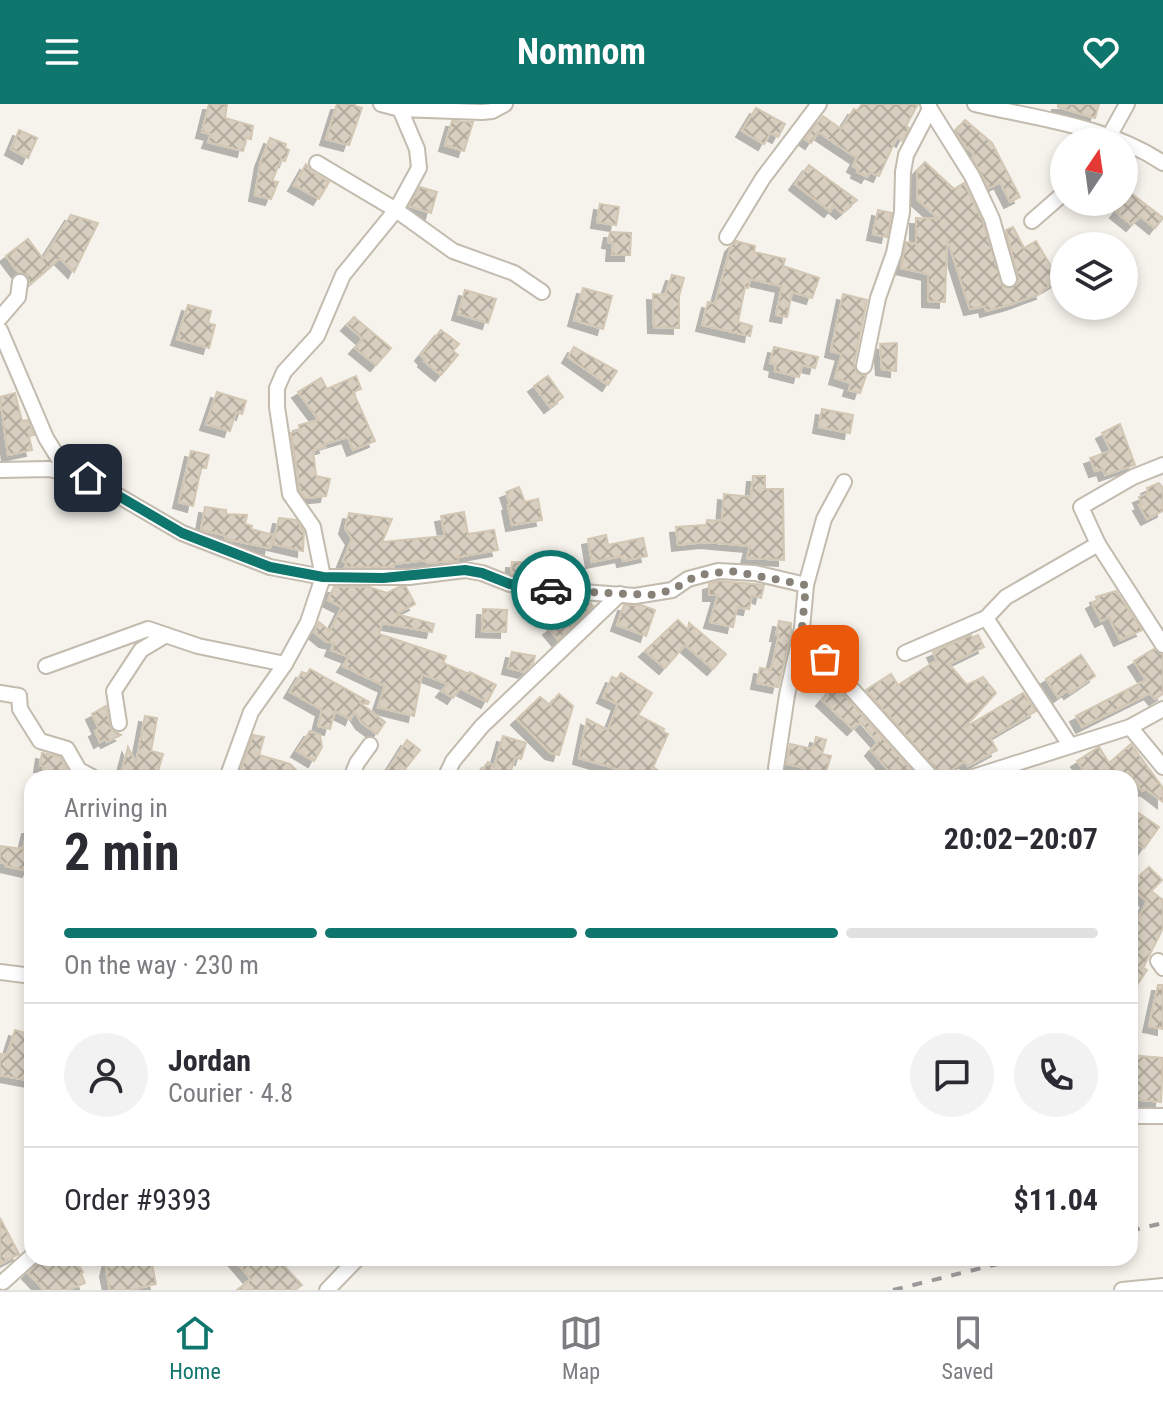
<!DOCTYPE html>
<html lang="en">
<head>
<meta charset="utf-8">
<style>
	:root { --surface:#fff; --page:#f2f2f3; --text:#2b2b33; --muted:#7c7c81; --line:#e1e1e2; --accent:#0f766e }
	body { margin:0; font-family:"Roboto Condensed",sans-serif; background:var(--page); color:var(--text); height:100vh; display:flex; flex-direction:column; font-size:30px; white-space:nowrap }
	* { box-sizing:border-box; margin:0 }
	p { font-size:26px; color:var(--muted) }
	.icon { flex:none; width:44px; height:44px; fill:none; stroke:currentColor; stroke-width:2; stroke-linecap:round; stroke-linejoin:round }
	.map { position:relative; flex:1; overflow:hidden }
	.panel { position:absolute; left:24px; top:666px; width:1114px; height:496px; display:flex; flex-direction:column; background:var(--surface); border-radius:24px; box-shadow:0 4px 12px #0003 }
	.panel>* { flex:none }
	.needle { width:52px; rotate:13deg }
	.buttons { position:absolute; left:1050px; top:24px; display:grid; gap:16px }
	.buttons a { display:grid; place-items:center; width:88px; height:88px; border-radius:50%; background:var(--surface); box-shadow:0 4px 12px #0003; font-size:40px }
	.pin { position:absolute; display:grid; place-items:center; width:68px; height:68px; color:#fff; margin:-34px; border-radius:16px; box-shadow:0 4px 12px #0006 }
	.courier { position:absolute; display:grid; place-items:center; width:80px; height:80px; margin:-40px; border:6px solid #0f766e; border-radius:50%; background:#fff; color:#222; box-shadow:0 2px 10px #0007 }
	.headline em { font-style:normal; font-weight:700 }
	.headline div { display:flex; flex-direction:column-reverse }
	.headline { display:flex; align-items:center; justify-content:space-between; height:136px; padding:0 40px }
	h1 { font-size:52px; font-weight:700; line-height:60px }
	.bar { display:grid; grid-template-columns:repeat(4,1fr); gap:12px 8px; align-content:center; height:96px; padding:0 40px }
	.bar i { height:10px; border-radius:6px; background:var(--line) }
	.bar .active { background:var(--accent) }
	.bar p { grid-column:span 4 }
	.line { display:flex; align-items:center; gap:20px; padding:0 40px; border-top:2px solid var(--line) }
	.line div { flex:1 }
	.round { display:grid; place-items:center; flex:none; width:84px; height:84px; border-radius:42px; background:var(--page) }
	header { display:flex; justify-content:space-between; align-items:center; height:104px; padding:0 40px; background:var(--accent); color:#fff; font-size:36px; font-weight:700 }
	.tab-bar { display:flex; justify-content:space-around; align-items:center; height:112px; border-top:2px solid var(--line); background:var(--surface); font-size:22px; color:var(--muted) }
	.tab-bar a { display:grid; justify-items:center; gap:4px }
	.tab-bar .active { color:var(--accent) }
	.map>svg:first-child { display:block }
</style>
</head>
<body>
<header><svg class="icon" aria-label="menu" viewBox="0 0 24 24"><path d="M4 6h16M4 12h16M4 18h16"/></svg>Nomnom<svg class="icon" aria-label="heart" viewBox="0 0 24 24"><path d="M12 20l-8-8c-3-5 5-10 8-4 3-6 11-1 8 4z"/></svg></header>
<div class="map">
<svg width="1163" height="1186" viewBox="0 0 1163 1186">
	<defs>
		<pattern id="building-cross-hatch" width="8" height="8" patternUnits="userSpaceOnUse" patternTransform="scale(2)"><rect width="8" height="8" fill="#d8cfc1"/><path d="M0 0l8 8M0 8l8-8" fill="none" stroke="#b1aa9e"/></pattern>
		<filter id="shadow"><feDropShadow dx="-6" dy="6" stdDeviation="0" flood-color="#0004"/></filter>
	</defs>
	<rect width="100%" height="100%" fill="#f6f3ec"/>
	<!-- building -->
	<g fill="url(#building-cross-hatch)" stroke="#d3c7b4" stroke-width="2" filter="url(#shadow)">
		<polygon points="209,0 227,0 225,14 253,22 251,35 246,34 243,47 208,38 211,30 202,28"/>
		<polygon points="337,0 355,0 355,2 362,4 349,41 326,35"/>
		<polygon points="862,0 918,0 906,22 909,24 902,37 897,33 879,72 870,68 867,73 857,68 858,65 853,62 857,54 818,28 811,39 805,35 823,12 841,25 854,5 857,7"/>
		<polygon points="1058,0 1099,0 1095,14 1058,3"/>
		<polygon points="756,4 785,20 778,33 770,29 764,40 742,27"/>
		<polygon points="965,16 992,39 1020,93 1010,98 1000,78 989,84 972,54 975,51 966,43 955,27"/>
		<polygon points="452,17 473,18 464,47 445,41"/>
		<polygon points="19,26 37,34 28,54 11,45"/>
		<polygon points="270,34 286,40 285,44 289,46 285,57 281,55 272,77 278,78 271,95 255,91 261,57"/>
		<polygon points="925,58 954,85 964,79 983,118 1003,183 1012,184 1019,177 1006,126 1013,123 1024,144 1036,137 1059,176 1041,187 1042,189 1012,200 986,207 985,202 970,205 947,134 945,198 928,197 928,170 901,164 906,138 916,140 916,114 939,115 917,95 917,67"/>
		<polygon points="306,60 312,68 329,78 319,95 294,81"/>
		<polygon points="809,61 821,70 857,96 842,109 834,102 830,107 795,80"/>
		<polygon points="420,83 437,88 431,109 409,102"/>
		<polygon points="1131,89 1163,114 1155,124 1140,112 1132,121 1116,108"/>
		<polygon points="600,100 619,103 616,121 597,118"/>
		<polygon points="878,106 892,109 887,133 873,130"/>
		<polygon points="71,111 98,119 74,168 60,154 30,180 27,171 18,168 6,152 28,135 43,155"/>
		<polygon points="610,128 631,129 630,151 612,151 613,139 608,138"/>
		<polygon points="736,137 755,142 754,148 785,155 783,162 819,174 812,194 792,188 787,213 776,211 782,182 750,175 748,184 745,183 738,218 752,222 750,232 702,221 708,198 715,200 731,142"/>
		<polygon points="672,171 684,174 679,192 679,224 654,223 653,190 665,191"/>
		<polygon points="583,184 612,192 603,225 574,216"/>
		<polygon points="465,186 496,195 488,219 458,210"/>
		<polygon points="843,190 867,196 854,260 857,269 866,272 860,289 849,286 851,279 835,274 842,250 831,247"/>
		<polygon points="188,201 211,207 208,219 215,221 209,244 177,235"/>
		<polygon points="354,213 391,244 376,261 355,244 363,235 347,221"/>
		<polygon points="441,226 459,240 453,247 458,251 441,271 424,257 425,255 421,251"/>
		<polygon points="897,239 896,267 882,265 880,240"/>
		<polygon points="574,243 617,267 608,281 568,253"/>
		<polygon points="774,243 818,253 815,264 802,261 799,273 775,267 776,261 770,259"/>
		<polygon points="356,272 361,285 353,288 375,337 353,346 348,333 324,340 325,343 313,346 316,372 330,375 326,392 305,394 300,386 291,329 300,326 299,321 319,316 298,288 321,274 327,285"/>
		<polygon points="548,272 563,293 550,303 534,282"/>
		<polygon points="217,288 246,297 242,310 236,308 230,327 206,320"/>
		<polygon points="15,289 22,317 28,316 34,331 29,332 32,346 8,351 0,293"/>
		<polygon points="822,305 853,311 850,329 819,323"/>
		<polygon points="1120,320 1135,361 1105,371 1103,365 1095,367 1090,354 1111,347 1102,329"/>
		<polygon points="191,347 209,351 206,364 201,364 193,402 179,398"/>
		<polygon points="753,372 765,372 765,385 783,385 784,456 747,454 750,442 706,438 678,441 676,423 706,421 707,416 722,417 724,390 751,393"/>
		<polygon points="1159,379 1163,384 1163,407 1147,415 1139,401 1142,400 1139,393 1149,389 1147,384"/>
		<polygon points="519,383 525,398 538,395 542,416 512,421 508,401 510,400 506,388"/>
		<polygon points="205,403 226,406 226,410 247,411 245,420 252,422 251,425 273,431 270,444 226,435 224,431 201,426"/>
		<polygon points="464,408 468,430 494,426 498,446 458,453 458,457 449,458 452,457 427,459 426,456 394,460 394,463 345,463 347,458 343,457 352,435 345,424 349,409 392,415 382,438 445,432 441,412"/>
		<polygon points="279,414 296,416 304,427 303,447 273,440"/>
		<polygon points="606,431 608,441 643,434 647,452 623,457 622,452 592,458 588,435"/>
		<polygon points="512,458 541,459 540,474 511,470"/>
		<polygon points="719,477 764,481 761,494 752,491 749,505 737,503 733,523 710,518 718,491 709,491 709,480"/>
		<polygon points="334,483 369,483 387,489 399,483 406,483 415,500 396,510 434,520 432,528 382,519 379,530 446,552 443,559 469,570 470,568 496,581 487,598 460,584 453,594 442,587 448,580 422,570 414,612 378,603 385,582 343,562 349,553 331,546 334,539 325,537 314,528 319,518 330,527 342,503 328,496"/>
		<polygon points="1116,487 1142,526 1120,536 1109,513 1101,517 1092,499 1097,496 1096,493"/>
		<polygon points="577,498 590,499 593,502 558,536 549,525 555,521 551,517"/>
		<polygon points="624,501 641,501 655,506 646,532 617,521"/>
		<polygon points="483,505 507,506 506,528 482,527"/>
		<polygon points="678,516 688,526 689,519 726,550 713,565 685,541 665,564 645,547"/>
		<polygon points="779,517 791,519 791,529 778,583 757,579 760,564 771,566 779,531 776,531"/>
		<polygon points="971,531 972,534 978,531 984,543 949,560 967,581 983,573 996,589 964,624 1023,589 1036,607 990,634 997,646 968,662 965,657 942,672 866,586 891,570 898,581 937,556 933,548"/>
		<polygon points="1154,545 1163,551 1163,590 1155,595 1150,589 1082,623 1076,612 1146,576 1134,557"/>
		<polygon points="512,548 535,552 533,559 524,568 508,564"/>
		<polygon points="1081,551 1095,572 1070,589 1068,586 1058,593 1046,575"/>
		<polygon points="310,565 369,598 368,600 359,598 385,618 377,630 362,619 354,607 351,615 335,607 330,625 318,622 322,606 290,588 302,568 307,570"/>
		<polygon points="621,569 652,589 638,611 664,625 663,628 668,630 653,663 669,674 636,674 628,668 579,654 587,615 608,626 618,600 603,593 612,573 617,575"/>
		<polygon points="834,582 839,586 919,674 881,674 890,668 871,646 878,638 860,618 853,625 822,596"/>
		<polygon points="559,590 573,602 559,651 551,649 517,615 540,593 550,601"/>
		<polygon points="106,602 111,625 121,631 107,638 105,635 100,638 95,627 99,625 92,610"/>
		<polygon points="145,612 157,614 151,647 163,650 156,674 144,671 144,674 120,674 128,643 136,659"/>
		<polygon points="310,627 320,631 322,643 314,657 297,647"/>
		<polygon points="253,631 264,633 259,651 290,660 304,674 238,674"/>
		<polygon points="503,632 526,639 521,655 515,653 509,674 476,674 488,658 494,663"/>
		<polygon points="816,633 826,636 822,650 831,652 824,674 805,674 805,664 787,660 790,640 813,645"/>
		<polygon points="407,636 420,646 398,674 383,674"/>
		<polygon points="1131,640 1163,684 1163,698 1146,685 1142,687 1129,669 1121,674 1089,674 1077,657 1099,643 1109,659"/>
		<polygon points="42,649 60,653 67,665 66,670 43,667 44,662 40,662"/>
		<polygon points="1130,703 1159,723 1144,744 1130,734"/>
		<polygon points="28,724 32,724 32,765 29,764 28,767 6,762 7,760 0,758 0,742 23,745"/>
		<polygon points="1149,763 1162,776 1151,787 1163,796 1163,824 1143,864 1147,866 1130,892 1130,832 1147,797 1130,783 1130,770 1136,775"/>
		<polygon points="1158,881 1163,881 1163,925 1149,922"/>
		<polygon points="15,926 32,931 32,977 0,971 0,950 7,951"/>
		<polygon points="1130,951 1163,954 1161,998 1131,995 1133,978 1130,978"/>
		<polygon points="0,1114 19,1150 0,1160"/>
		<polygon points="42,1154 74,1154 83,1168 81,1169 85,1179 68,1186 44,1186 28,1169"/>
		<polygon points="109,1154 123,1154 135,1160 151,1156 156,1180 130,1186 110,1186 106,1167"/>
		<polygon points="233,1154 277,1154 302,1181 295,1186 237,1186 251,1175"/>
	</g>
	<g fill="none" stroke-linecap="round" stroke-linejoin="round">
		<defs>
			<g id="street">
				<polyline points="381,0 400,5 407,0"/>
				<path d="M 975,0 C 1038,15 1108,22 1163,59"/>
				<polyline points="930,5 972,72 992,115 1009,175"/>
				<polyline points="1106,38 1127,0"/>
				<polyline points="317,59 396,106 453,147 514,169 542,188"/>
				<polyline points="1032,117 1064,89"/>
				<polyline points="727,133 763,74 819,0"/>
				<polyline points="0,214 18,193 20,178"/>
				<polyline points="0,226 46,334 67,368"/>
				<polyline points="864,262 878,194 894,149 902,108 903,68 906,51 930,5 928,0"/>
				<polyline points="0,366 49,365 88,374 182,429 270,463 323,473 409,473 465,466 482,469 510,480 544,485 635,492 672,486 688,475 718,467 755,469 806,481"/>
				<polyline points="1098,440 1163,541"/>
				<polyline points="986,514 1070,641"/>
				<polyline points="802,524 812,541 932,674"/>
				<polyline points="905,549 986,514 1006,493 1098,440 1081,403 1133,373 1163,361"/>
				<polyline points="46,562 148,525 198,542 285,560 308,518 323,473 313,423 290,390 277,303 277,284 284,268 317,232 343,171 396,106 419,64 417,45 400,5 482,8 492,7 505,0"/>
				<polyline points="0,589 19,592 20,605 40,637 67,645 79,666 94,674"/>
				<polyline points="119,619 114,587 141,546 166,531"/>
				<polyline points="1130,623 1163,663"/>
				<polyline points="776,664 787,591 802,524 806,481 824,415 844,378"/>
				<polyline points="227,674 251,608 285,560"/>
				<polyline points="351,674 357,659 370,641"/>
				<polyline points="445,674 453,657 482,622 620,490"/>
				<polyline points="970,674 1130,623 1163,605"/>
				<polyline points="1158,857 1163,864"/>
				<polyline points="0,868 32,872"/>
				<polyline points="1130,1012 1163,1012"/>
				<polyline points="3,1178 32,1152"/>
				<polyline points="327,1186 358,1154"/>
				<polyline points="1122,1186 1163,1182"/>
			</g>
		</defs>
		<!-- street casing -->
		<use href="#street" stroke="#c2bbae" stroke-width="18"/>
		<!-- street -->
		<use href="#street" stroke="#fff" stroke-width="14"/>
		<!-- rail -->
		<g stroke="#9a9a9a" stroke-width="4" stroke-dasharray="10 10" stroke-linecap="butt">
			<polyline points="1130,1127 1163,1119"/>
			<polyline points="893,1186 1022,1154"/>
		</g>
	</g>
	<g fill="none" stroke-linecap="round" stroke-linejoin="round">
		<!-- done -->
		<polyline stroke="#878178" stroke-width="8" stroke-dasharray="0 14.4" points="551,486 650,491 672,486 698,471 731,467 806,481 802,524 825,555"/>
		<!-- route -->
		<polyline stroke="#0f766e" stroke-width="10" points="88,374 182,429 270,463 323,473 383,474 465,466 482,469 510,480 551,486"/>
	</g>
</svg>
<div class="buttons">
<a><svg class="needle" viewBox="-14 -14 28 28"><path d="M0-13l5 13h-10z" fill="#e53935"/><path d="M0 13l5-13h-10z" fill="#7c7c81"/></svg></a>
<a><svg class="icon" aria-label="layers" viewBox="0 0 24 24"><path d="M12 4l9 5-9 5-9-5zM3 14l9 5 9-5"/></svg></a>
</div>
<div class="pin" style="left:825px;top:555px;background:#ea580c"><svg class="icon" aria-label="bag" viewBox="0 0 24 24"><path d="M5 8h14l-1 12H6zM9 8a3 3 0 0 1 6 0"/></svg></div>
<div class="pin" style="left:88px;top:374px;background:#1f2937"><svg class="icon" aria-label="home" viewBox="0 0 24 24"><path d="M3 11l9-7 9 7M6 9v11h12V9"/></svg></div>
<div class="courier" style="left:551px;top:486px"><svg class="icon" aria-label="car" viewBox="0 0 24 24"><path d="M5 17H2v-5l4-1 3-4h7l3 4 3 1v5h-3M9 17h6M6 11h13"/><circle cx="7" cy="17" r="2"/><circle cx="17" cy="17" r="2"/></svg></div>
<section class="panel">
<div class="headline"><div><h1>2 min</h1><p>Arriving in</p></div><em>20:02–20:07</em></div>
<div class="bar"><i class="active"></i><i class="active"></i><i class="active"></i><i></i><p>On the way · 230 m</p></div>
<div class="line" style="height:144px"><a class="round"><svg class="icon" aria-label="person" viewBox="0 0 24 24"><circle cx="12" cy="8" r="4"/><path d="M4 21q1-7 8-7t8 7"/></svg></a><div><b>Jordan</b><p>Courier · 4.8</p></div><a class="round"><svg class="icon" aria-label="chat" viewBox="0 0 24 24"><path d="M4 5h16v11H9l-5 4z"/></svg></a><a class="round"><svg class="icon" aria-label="phone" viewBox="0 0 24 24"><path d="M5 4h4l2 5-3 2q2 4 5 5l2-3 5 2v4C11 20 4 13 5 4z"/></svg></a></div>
<div class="line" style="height:104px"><div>Order #9393</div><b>$11.04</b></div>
</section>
</div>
<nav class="tab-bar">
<a class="active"><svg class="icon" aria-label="home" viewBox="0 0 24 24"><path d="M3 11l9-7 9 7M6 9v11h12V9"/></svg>Home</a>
<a><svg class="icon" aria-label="map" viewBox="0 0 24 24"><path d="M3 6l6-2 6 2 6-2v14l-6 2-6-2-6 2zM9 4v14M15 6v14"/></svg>Map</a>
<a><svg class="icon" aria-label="saved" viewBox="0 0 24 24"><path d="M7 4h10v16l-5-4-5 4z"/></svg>Saved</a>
</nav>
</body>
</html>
